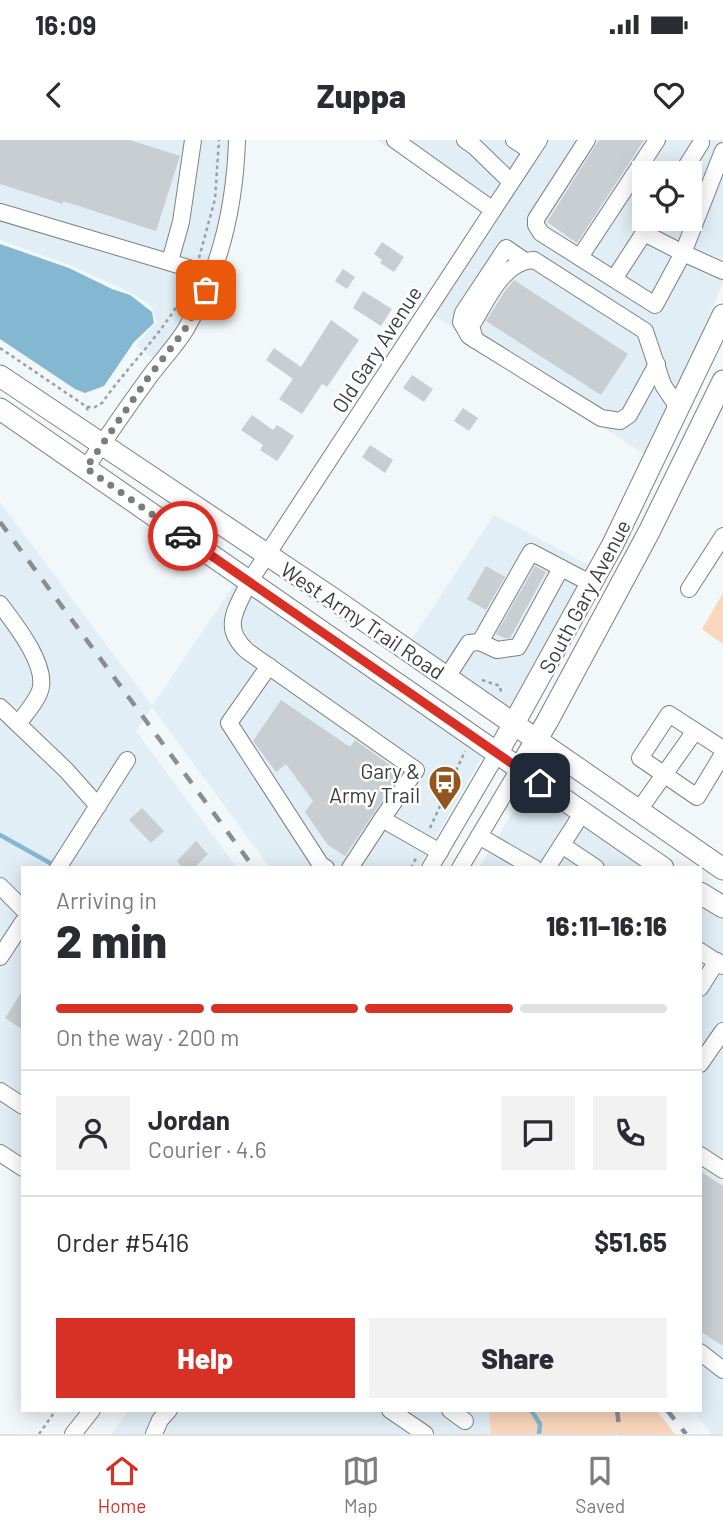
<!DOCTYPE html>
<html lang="en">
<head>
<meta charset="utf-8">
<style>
	:root { --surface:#fff; --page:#f2f2f3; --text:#2b2b33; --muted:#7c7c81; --line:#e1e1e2; --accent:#d93025 }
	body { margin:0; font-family:Barlow,sans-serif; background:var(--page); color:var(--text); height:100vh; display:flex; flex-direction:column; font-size:26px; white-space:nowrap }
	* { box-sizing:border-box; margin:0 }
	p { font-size:23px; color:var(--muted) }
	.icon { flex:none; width:38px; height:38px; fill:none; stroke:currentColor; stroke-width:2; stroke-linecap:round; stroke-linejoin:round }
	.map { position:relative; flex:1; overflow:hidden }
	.panel { position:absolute; left:21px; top:726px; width:681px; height:546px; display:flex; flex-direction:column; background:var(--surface); border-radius:0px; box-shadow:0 4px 18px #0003 }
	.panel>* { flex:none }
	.fabs { position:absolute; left:632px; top:21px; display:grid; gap:14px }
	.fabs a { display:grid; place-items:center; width:70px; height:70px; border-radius:0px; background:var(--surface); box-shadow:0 4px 18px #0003; font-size:35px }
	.pin { position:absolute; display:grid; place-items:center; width:60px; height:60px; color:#fff; margin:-30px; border-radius:14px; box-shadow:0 4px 10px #0006 }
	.courier { position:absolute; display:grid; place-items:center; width:70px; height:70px; margin:-35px; border:5px solid #d93025; border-radius:50%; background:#fff; color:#222; box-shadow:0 2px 9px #0007 }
	.headline em { font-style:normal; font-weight:800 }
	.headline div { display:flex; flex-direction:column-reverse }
	.headline { display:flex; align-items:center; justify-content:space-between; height:119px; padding:0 35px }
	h1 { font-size:46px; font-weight:800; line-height:52px }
	.bar { display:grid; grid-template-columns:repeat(4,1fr); gap:10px 7px; align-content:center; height:84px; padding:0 35px }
	.bar i { height:9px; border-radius:5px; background:var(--line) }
	.bar .active { background:var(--accent) }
	.bar p { grid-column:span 4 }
	.line { display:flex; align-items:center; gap:18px; padding:0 35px; border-top:2px solid var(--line) }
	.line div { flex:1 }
	.round { display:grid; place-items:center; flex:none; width:74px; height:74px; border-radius:0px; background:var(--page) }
	.cta { display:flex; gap:14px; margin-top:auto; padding:14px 35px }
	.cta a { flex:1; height:80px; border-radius:0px; background:var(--accent); color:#fff; font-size:28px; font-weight:800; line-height:80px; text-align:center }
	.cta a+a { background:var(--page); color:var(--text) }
	.status { display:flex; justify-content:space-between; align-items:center; height:49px; padding:0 35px; background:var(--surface); direction:ltr }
	.status svg { height:19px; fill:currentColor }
	header { display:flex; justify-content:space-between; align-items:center; height:91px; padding:0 35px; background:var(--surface); font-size:32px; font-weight:800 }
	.tab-bar { display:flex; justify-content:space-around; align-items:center; height:98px; border-top:2px solid var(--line); background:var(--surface); font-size:19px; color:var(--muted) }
	.tab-bar a { display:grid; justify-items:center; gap:4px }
	.tab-bar .active { color:var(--accent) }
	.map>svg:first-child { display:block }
</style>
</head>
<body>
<div class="status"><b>16:09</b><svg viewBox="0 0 49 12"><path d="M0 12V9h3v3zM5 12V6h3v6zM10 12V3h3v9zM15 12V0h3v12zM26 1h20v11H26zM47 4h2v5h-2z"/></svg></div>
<header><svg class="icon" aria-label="back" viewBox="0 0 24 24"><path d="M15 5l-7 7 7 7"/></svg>Zuppa<svg class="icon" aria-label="heart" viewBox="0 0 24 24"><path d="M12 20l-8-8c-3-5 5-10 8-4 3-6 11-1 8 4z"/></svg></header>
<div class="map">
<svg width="723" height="1294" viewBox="0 0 723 1294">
	<rect width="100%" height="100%" fill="#f2f7fa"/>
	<!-- built -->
	<g fill="#e1eef6" fill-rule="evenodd">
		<polygon points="0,0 230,0 230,20 215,112 180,190 156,220 136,206 157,181 151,166 130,152 69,125 0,100"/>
		<path d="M 377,0 L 723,0 L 723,143 L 648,317 L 431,173 L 486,73 ZM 644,33 L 690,33 L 690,79 L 644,79 Z"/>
		<polygon points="0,362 152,566 235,444 485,612 418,728 270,728 152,567 136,591 237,728 23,728 23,1017 0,1003"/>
		<polygon points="494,375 589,425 508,570 408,505"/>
		<polygon points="532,659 547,660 655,728 479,728 515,669"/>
		<polygon points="700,759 723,774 723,1294 712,1294 694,1271 700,1270"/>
		<polygon points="129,1270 489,1271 491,1294 111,1294"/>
	</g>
	<!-- green -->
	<g fill="#fad6bd">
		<polygon points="723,453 723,504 702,489"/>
		<polygon points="489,1271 657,1271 675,1294 491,1294"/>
	</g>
	<!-- water -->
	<polygon fill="#84b7d2" points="0,104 69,128 112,149 130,155 152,172 154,183 134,202 104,246 85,253 75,249 0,199"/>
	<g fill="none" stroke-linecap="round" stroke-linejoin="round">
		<!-- stream -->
		<g stroke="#84b7d2" stroke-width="4.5">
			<polyline points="0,695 50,723"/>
			<polyline points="531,1270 540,1284 539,1294"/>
		</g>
	</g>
	<!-- building -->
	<g fill="#c8ced1">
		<polygon points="0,0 130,0 180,16 156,91 63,61 63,64 0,44"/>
		<polygon points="599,0 644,0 577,103 547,82"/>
		<polygon points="382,102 404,117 394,132 380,123 382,120 374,114"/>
		<polygon points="343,129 355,137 347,149 335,141"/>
		<polygon points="514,140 628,214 601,255 486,181 505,151"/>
		<polygon points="363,151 392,169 381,186 353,168"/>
		<polygon points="331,180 359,200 327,247 322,244 302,274 279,259 293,239 266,220 274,208 301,227"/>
		<polygon points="412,235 433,249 424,262 403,248"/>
		<polygon points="463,268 478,278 469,291 454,281"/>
		<polygon points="252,275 273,290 277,285 294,296 277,321 260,310 263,305 241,290"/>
		<polygon points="370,305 393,320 385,333 362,317"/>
		<polygon points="486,426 505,437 486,470 467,459"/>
		<polygon points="535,426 546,432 510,498 504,498 496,494"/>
		<polygon points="281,560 350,607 355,600 401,633 345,716 328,705 305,672 313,661 286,624 276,632 253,601"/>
		<polygon points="142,668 164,691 151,703 129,680"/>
		<polygon points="196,701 208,714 194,728 183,728 177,721"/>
		<polygon points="23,850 23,890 5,878"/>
		<polygon points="700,1031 723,1046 723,1206 700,1191"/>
	</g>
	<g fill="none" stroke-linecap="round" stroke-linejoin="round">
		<defs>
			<g id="minor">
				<polyline points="395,0 493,70"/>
				<polyline points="465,0 475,7 511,42"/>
				<polyline points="514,0 531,11"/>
				<polyline points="587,0 536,79 536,85 541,93 655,165 683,113 644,93"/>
				<polyline points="723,11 683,113 723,131"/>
				<polyline points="682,33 701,3"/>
				<polyline points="0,72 212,135"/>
				<polyline points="580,117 657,0"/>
				<polyline points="170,121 181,82 193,0"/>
				<polyline points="525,121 506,108 463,173 461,182 469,196 601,278 620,281 629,275 657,224"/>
				<polyline points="614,139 653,79"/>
				<path d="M 475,200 L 471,186 C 486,163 502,121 534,120 L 645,191 L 663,245 L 679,269"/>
				<path d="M 86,328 C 106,298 126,269 147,240 C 159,223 175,207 186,189 C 220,131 235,66 237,0"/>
				<polyline points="689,449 723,396"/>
				<path d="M 0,464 C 14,483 45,521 41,547 C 39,559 25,574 18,584"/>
				<polyline points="480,502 497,510 518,507 561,428"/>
				<polyline points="269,526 229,583 321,725 326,728"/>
				<polyline points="447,537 469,503 480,502 531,412 592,444"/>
				<polyline points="0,567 66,630 98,666"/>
				<polyline points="723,609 669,574 640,618 697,657 723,614"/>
				<polyline points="639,670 695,591"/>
				<polyline points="479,696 534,728"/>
				<polyline points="562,705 596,728"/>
				<path d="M 440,712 L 382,679 L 416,630 L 247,511 C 221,487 236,470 249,442 L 539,0"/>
				<polyline points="58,728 127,620"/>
				<polyline points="350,728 382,679"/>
				<polyline points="430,728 497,614"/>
				<polyline points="460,728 519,629"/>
				<polyline points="547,728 583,672"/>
				<polyline points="0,746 23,769"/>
				<polyline points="700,811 723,826"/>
				<polyline points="0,817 23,782"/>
				<polyline points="700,848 717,821"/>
				<polyline points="700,924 723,891"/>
				<polyline points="0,951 23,966"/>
				<polyline points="0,1013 23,1028"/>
				<polyline points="700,1015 723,1030"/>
				<polyline points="700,1212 723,1230"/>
				<polyline points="390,1270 425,1294"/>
				<polyline points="450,1270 465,1281"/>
				<polyline points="73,1294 92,1270"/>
				<polyline points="154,1294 160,1280 169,1270"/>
			</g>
			<g id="major">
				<polyline points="0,236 335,460 723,729"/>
				<polyline points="0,269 663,728"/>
				<polyline points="497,614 613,404 723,175"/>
				<polyline points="519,629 547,582 649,392 723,241"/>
				<polyline points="700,753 723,767"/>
			</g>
		</defs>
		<!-- minor casing -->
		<use href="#minor" stroke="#7c8184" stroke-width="18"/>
		<!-- major casing -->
		<use href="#major" stroke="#7c8184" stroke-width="23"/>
		<!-- path -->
		<g stroke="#9b9fa1" stroke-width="2.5" stroke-dasharray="3.5 3.5" stroke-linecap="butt">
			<polyline points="199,118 215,59 219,0"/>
			<polyline points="0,208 87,267 88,274"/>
			<path d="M 87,267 L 95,267 L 102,263 C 130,223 169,188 189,143"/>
			<polyline points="482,540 500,546 501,552"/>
			<polyline points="430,688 465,611"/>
			<polyline points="411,728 417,716"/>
			<polyline points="39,1294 56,1270"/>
		</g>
		<!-- minor -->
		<use href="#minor" stroke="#fff" stroke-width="16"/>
		<!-- major -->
		<use href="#major" stroke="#fff" stroke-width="21"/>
		<!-- rail -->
		<g stroke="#8b8e90" stroke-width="4.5" stroke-dasharray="12 12" stroke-linecap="butt">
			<polyline points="0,382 254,728"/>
			<polyline points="617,1270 620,1294"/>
			<polyline points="667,1270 686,1294"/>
		</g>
	</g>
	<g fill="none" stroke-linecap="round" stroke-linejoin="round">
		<!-- done -->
		<polyline stroke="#7b7e80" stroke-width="7" stroke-dasharray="0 12.6" points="183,396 86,328 148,238 184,191 206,150"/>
		<!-- route -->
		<polyline stroke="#d93025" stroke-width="9" points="183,396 540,643"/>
	</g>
	<!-- icons -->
	<defs>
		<symbol id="bus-pin" viewBox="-11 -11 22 30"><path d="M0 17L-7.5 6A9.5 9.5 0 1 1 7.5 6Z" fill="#94541d" stroke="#fff"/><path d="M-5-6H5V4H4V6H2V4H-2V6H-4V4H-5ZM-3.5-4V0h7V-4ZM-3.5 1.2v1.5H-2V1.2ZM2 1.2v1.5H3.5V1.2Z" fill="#fff"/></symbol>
	</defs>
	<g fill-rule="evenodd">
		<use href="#bus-pin" x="426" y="623" width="38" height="52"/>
	</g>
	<g text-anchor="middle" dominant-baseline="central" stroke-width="5" stroke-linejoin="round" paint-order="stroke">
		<!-- street labels -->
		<g font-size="21" fill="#3b3d3e" stroke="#fff">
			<text transform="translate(376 209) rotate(-57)">Old Gary Avenue</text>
			<text transform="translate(584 456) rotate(-62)">South Gary Avenue</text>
			<text transform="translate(363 480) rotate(34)">West Army Trail Road</text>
		</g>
		<!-- poi labels -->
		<g font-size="21" fill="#3b3d3e" stroke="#fff" text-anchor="end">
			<text x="420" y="630">Gary &amp;<tspan x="420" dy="24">Army Trail</tspan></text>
		</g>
	</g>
</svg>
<div class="fabs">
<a><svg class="icon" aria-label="locate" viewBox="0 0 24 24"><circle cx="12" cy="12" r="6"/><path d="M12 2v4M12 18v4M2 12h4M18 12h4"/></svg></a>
</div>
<div class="pin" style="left:206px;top:150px;background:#ea580c"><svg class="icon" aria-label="bag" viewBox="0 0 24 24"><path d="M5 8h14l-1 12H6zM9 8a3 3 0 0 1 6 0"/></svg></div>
<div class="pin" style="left:540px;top:643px;background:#1f2937"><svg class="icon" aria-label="home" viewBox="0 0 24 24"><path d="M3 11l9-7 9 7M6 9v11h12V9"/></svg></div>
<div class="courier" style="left:183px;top:396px"><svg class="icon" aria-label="car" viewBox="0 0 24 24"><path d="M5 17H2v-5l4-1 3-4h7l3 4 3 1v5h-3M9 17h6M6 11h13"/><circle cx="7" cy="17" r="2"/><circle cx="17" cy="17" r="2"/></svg></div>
<section class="panel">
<div class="headline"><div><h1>2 min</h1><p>Arriving in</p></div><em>16:11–16:16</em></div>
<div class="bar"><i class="active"></i><i class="active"></i><i class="active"></i><i></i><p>On the way · 200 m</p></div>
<div class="line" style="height:126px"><a class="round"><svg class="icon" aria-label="person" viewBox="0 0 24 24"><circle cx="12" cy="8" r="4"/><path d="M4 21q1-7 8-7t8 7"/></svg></a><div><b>Jordan</b><p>Courier · 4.6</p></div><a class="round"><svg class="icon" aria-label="chat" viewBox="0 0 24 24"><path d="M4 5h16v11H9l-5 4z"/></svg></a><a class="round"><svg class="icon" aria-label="phone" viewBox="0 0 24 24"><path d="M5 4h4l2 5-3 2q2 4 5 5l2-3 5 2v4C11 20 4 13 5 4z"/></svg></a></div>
<div class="line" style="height:91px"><div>Order #5416</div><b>$51.65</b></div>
<div class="cta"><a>Help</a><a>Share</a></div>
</section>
</div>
<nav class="tab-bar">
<a class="active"><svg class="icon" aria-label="home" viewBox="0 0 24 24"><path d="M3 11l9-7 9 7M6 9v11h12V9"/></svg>Home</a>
<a><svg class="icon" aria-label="map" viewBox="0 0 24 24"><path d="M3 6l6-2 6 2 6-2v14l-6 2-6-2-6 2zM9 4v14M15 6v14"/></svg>Map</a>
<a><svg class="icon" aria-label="saved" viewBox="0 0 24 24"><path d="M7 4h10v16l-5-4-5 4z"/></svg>Saved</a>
</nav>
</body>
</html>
